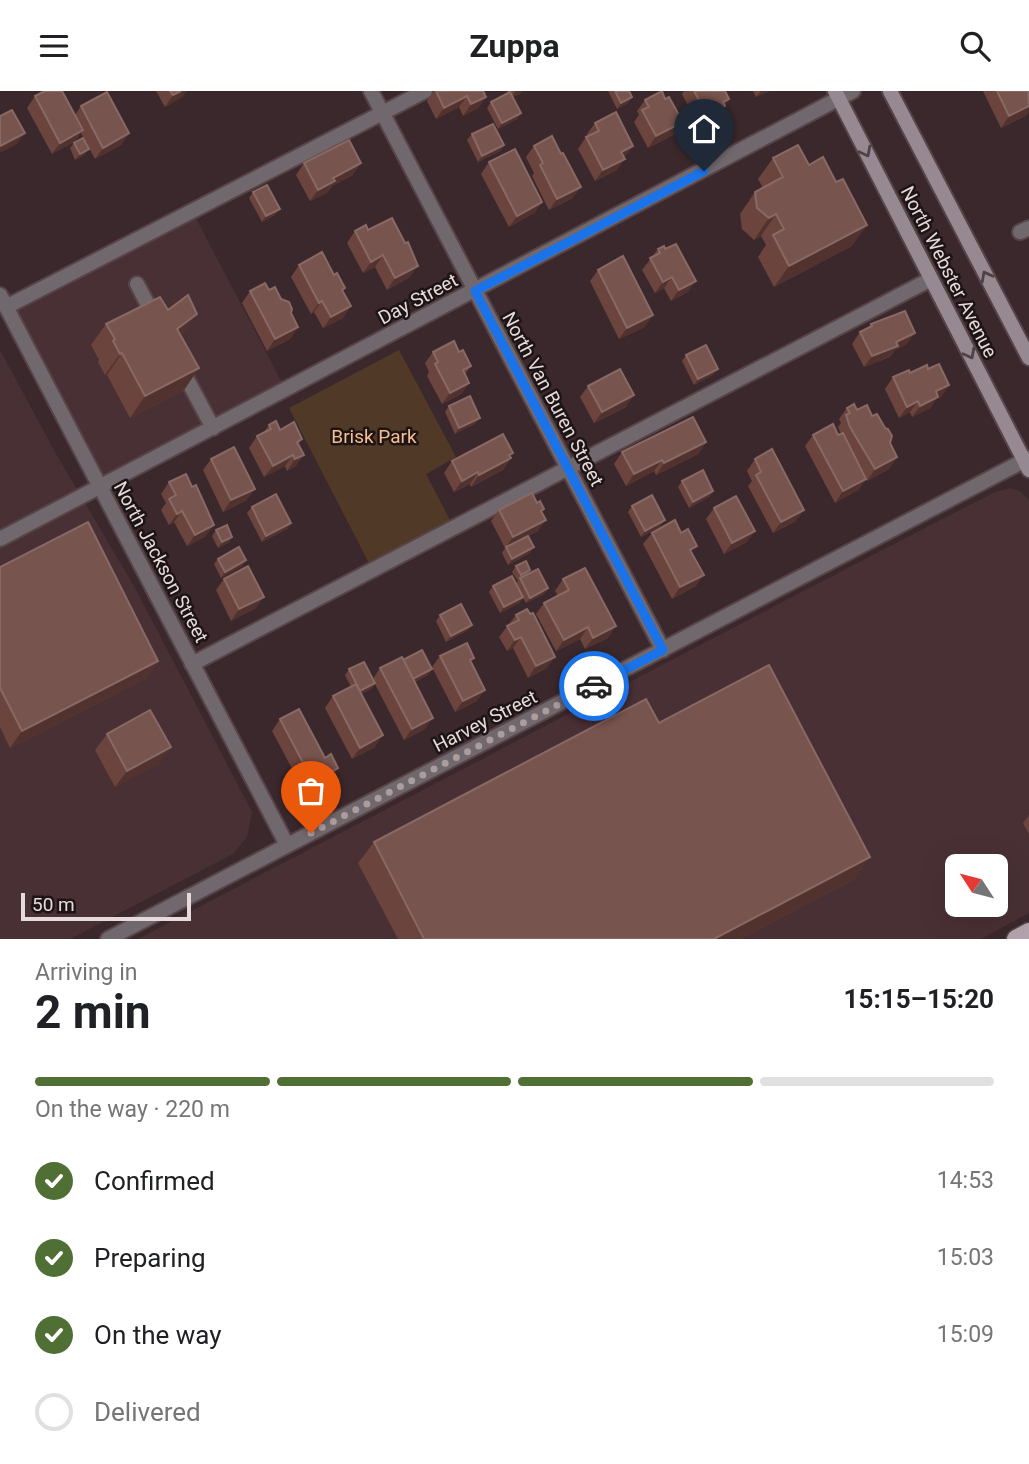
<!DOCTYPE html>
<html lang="en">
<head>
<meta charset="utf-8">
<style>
	:root { --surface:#fff; --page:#f6f6f6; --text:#202124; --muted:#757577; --line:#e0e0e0; --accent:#4f6f34 }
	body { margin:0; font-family:Roboto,sans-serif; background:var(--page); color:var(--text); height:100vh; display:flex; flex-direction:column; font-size:26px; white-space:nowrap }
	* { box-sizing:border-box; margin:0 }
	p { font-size:23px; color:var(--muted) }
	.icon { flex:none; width:38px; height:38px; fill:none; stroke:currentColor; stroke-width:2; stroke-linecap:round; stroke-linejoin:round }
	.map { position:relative; height:848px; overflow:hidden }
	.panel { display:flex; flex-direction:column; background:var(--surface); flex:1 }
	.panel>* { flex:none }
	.needle { width:46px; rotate:306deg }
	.buttons { position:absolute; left:945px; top:763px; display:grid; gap:14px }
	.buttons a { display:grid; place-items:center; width:63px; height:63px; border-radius:10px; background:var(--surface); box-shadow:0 7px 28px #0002; font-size:35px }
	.scale { position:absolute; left:21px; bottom:18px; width:170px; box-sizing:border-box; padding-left:7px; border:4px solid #e7dadc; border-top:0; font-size:19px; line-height:24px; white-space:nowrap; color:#e7dadc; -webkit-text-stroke:5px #1c1415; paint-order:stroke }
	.pin { position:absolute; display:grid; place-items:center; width:60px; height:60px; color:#fff; margin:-72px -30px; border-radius:50% 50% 50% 0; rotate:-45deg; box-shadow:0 0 7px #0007 }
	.pin .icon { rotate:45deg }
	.courier { position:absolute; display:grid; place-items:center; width:70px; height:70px; margin:-35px; border:5px solid #1a73e8; border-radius:50%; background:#fff; color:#222; box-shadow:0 2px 9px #0007 }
	.headline em { font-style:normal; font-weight:700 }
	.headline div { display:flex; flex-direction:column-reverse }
	.headline { display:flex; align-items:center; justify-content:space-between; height:119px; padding:0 35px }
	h1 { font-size:46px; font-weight:700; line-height:52px }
	.bar { display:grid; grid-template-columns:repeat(4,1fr); gap:10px 7px; align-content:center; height:84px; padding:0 35px }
	.bar i { height:9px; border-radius:5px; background:var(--line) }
	.bar .selected { background:var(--accent) }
	.bar p { grid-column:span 4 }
	ol { padding:0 35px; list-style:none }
	li { display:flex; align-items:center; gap:21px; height:77px }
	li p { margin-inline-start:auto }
	li .icon { padding:7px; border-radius:50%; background:var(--accent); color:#fff; stroke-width:4 }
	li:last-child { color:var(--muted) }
	li i { width:38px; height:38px; border:4px solid var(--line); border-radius:50% }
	header { display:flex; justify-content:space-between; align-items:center; height:91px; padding:0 35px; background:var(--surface); font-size:32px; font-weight:700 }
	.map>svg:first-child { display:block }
</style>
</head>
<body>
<header><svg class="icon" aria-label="menu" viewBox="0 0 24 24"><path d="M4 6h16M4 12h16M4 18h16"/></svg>Zuppa<svg class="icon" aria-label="search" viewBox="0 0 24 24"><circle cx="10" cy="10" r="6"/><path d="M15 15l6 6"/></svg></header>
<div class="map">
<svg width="1029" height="848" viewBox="0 0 1029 848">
	<rect width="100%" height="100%" fill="#3b282c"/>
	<!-- built -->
	<g fill="#493035" fill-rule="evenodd">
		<polygon points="192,120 286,299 100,396 6,216"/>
		<polygon points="0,259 55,361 135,497 252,721 247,746 233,763 70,848 0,848"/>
		<path d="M 1010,397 L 1020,400 L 1029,409 L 1029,822 L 981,848 L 138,848 L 840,481 L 995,401 ZM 957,775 L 996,775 L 996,814 L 957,814 Z"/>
	</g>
	<!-- green -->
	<polygon fill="#513927" points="399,259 456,366 426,383 452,433 371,476 289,317"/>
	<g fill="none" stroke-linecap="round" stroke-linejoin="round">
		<defs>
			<g id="lane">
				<polyline points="1020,141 1029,137"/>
				<polyline points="137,193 156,229"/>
				<polyline points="6,216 425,0"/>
				<polyline points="180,275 213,337"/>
				<polyline points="192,573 931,188"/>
			</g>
			<g id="street">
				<polyline points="371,0 663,559"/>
				<polyline points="0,204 287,754"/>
				<polyline points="0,448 853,0"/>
				<polyline points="108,848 1029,367"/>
			</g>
			<g id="secondary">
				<polyline points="835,0 1029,379"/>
				<polyline points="890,0 1029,267"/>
			</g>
			<polyline id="primary" points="1016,848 1029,841"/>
		</defs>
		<!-- lane casing -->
		<use href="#lane" stroke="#574448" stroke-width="18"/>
		<!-- street casing -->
		<use href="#street" stroke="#574448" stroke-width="18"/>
		<!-- secondary casing -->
		<use href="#secondary" stroke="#574448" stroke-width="18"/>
		<!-- primary casing -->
		<use href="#primary" stroke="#574448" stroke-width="21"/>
		<!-- lane -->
		<use href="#lane" stroke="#71686d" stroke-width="14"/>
		<!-- street -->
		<use href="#street" stroke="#71686d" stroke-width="14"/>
		<!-- secondary -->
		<use href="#secondary" stroke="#968991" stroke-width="14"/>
		<!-- primary -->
		<use href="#primary" stroke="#b3a2ac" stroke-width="18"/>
	</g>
	<!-- wall -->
	<g fill="#6a443d">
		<polygon points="156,0 187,0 182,6 165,16"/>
		<polygon points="434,0 483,0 486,6 478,17 463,25 459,16 436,28 427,10"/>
		<polygon points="507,0 522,0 520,3 513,6 521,22 517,28 498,38 487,17 491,11 508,2"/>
		<polygon points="608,0 629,0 632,6 628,12 617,18"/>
		<polygon points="684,0 725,0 729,8 717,27 699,36 682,3"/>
		<polygon points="753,0 769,0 756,6"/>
		<polygon points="983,0 1028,0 1027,24 1001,37"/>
		<polygon points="35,5 75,24 81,15 129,42 121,54 95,68 81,42 52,63 27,17"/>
		<polygon points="645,9 675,43 648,57 634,31 639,24 637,20"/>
		<polygon points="595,32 625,66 617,79 595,90 578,58 586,46 588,45 587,43"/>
		<polygon points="472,43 504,54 500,60 478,71 467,49"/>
		<polygon points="74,52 89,58 84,64 75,69 70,57"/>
		<polygon points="534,55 573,107 549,119 532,85 534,82 526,66"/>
		<polygon points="773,67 852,155 774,196 758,166 766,154 761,145 754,149 742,138 740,123 755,101 763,97 758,88"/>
		<polygon points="489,71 542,111 534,122 509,136 481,83"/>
		<polygon points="304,72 353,84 332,95 327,102 310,110 296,84"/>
		<polygon points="253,101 275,124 262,131 249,107"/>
		<polygon points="368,139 410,186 387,199 375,176 363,182 347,152 355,140"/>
		<polygon points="658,158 688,201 671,210 664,197 655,202 642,179"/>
		<polygon points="299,174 343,200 343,227 323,237 314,221 311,223 291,186"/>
		<polygon points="598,179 645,236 619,248 590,190"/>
		<polygon points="250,200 281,208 291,222 298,236 290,248 267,260 242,212"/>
		<polygon points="106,233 182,245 199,277 184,299 130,327 107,284 105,284 98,271 99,269 91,254"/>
		<polygon points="871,233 907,253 895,259 890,266 864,276 852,253 860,241 868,237"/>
		<polygon points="433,261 459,261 471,275 465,283 469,292 461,303 442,313 427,285 429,281 425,272"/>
		<polygon points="686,264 714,283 694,294 682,270"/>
		<polygon points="928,278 949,294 941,306 937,307 930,317 912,326 910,321 899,327 885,298 893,286"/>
		<polygon points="588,295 626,316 594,332 580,306"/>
		<polygon points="449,315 476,332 455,343 445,321"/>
		<polygon points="847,317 857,319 872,325 890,352 897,366 889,378 867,390 866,388 858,399 835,412 805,355 813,344 841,343 838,336 841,332 839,328"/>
		<polygon points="269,334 302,348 298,354 296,375 287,380 285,375 264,386 249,357 257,345 263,342"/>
		<polygon points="706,351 698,363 656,384 654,380 626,395 614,373 622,361"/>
		<polygon points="510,366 511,367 503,379 471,396 470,393 454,401 444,382 452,370"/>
		<polygon points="211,368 247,409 223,421 203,379"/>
		<polygon points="755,368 796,430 773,442 748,395 752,390 747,380"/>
		<polygon points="682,390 713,400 709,406 689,417 678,396"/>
		<polygon points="169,391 192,396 206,445 187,455 174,431 169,434 161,419 166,412 161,403"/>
		<polygon points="632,415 661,435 641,446 628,421"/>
		<polygon points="252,416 291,432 287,438 262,451 247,422"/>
		<polygon points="714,417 747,451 724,463 706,428"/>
		<polygon points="499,419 542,421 538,440 528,445 530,462 508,474 502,462 505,457 491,430"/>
		<polygon points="216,439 232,446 228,452 218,457 212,445"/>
		<polygon points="652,442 692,462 696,495 672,508 643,453"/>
		<polygon points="218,468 246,469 242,475 221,487 214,473"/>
		<polygon points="516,475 530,479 528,483 548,497 544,503 526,512 523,507 519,512 500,522 489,501 493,495 516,492 518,490 512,481"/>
		<polygon points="0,476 158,570 147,587 10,657 0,636"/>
		<polygon points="224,488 256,517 231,530 216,499"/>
		<polygon points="563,488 608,547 585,558 580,548 556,560 536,523 544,512 558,505 555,500"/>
		<polygon points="440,524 468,539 446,551 436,530"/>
		<polygon points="516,524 547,577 528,587 513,557 507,560 499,546"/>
		<polygon points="440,565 471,571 477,610 455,621 432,576"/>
		<polygon points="403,569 428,584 415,591 425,638 404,649 375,593 371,598 361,603 375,656 352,668 325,617 333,605 351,596 345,584 349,578 373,588 380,577"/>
		<polygon points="280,628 338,677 330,689 305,702 272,640"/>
		<polygon points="659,632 855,788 740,848 398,848 358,772 374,751"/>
		<polygon points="107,643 159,672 115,696 95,659"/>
		<polygon points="1029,724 1029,743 1023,732"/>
	</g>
	<!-- shaded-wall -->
	<g fill="#52322f">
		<polygon points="181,0 187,0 182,6 165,16 173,4"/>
		<polygon points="516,0 522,0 520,3 511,7"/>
		<polygon points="761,0 769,0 756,6"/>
		<polygon points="467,5 459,16 436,28 444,17"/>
		<polygon points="486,6 478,17 463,25 471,13"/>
		<polygon points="632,6 628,12 617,18 621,12"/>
		<polygon points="729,8 717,27 699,36 707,24 723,11"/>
		<polygon points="1029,15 1029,20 1027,24 1001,37 1009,25"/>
		<polygon points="521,22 517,28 498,38 502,32"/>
		<polygon points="683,31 675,43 648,57 656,45"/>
		<polygon points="83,39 75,51 52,63 60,52"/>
		<polygon points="25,42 17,53 0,62 0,55"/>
		<polygon points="129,42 121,54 95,68 103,57"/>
		<polygon points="504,54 500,60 478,71 482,65"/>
		<polygon points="633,55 625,66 613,72 621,61"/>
		<polygon points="89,58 84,64 75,69 80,63"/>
		<polygon points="625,68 617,79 595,90 603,79"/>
		<polygon points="361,72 353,84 332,95 327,102 310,110 318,99 333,87"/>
		<polygon points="581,96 573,107 549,119 557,108"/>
		<polygon points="542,111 534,122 509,136 517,125"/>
		<polygon points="280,118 275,124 262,131 266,125"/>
		<polygon points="776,123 761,145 754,149 769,127"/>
		<polygon points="867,134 852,155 774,196 789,175"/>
		<polygon points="383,164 375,176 363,182 371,171"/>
		<polygon points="418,175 410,186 387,199 395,187"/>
		<polygon points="672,186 664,197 655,202 663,191"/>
		<polygon points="696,190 688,201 671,210 679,199"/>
		<polygon points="322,210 314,221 311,223 319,212"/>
		<polygon points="351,215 343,227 323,237 331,226"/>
		<polygon points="197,223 182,245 162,260 177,238"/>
		<polygon points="653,224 645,236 619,248 627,237"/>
		<polygon points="298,236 290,248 267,260 275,248"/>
		<polygon points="915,242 907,253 895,259 890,266 864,276 872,265"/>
		<polygon points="122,262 107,284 105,284 120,263"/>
		<polygon points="199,277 184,299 130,327 145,305"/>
		<polygon points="718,278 714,283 694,294 698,288"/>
		<polygon points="469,292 461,303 442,313 450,302"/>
		<polygon points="949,294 941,306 937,307 930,317 912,326 920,315 936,300"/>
		<polygon points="634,304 626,316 594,332 602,321"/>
		<polygon points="918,310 910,321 899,327 907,316"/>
		<polygon points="480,327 476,332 455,343 459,337"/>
		<polygon points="706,351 698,363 656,384 664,372"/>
		<polygon points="513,362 508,369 511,367 503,379 471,396 479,384"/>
		<polygon points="293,364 285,375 264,386 273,375"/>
		<polygon points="304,364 296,375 287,380 295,368"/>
		<polygon points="897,366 889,378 867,390 875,378"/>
		<polygon points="662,369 654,380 626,395 634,383"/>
		<polygon points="478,381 470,393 454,401 462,390"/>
		<polygon points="866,388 858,399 835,412 843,400"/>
		<polygon points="255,398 247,409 223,421 231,409"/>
		<polygon points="713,400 709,406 689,417 693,411"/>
		<polygon points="804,419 796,430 773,442 781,431"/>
		<polygon points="182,420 174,431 169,434 177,423"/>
		<polygon points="546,429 538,440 505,457 513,446"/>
		<polygon points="665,429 661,435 641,446 645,440"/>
		<polygon points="291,432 287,438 262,451 266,445"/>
		<polygon points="214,434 206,445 187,455 195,444"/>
		<polygon points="755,440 747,451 724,463 732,452"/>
		<polygon points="232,446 228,452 218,457 222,451"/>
		<polygon points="534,456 530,462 508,474 512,468"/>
		<polygon points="246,469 242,475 221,487 225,481"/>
		<polygon points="704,484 696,495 672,508 680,496"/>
		<polygon points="548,497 544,503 526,512 530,507"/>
		<polygon points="264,506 256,517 231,530 239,518"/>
		<polygon points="523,506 519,512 500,522 504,516"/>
		<polygon points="472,534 468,539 446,551 451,545"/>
		<polygon points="616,535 608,547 585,558 593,547"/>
		<polygon points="588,536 580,548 556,560 564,549"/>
		<polygon points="521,546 513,557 507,560 515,549"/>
		<polygon points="555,566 547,577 528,587 536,575"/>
		<polygon points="158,570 147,587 10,657 22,640"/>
		<polygon points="432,578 428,584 408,594 412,589"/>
		<polygon points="375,592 371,598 356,606 360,600"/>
		<polygon points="485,599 477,610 455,621 463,610"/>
		<polygon points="433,627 425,638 404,649 412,638"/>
		<polygon points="383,644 375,656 352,668 360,657"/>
		<polygon points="171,656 159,672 115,696 127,680"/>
		<polygon points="338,677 330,689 305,702 313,691"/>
		<polygon points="870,766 855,788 740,848 714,848"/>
	</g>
	<!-- building -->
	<g fill="#78544e" stroke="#896964" stroke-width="2">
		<polygon points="45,0 62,0 83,39 60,52 35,5"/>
		<polygon points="170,0 181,0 173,4"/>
		<polygon points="436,0 483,0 486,6 471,13 467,5 444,17"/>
		<polygon points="615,0 629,0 632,6 621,12"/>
		<polygon points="662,0 665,8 669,6 683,31 656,45 642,19 649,16 645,9"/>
		<polygon points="694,0 725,0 729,8 723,11 725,15 707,24"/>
		<polygon points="997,0 1028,0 1029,15 1009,25"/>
		<polygon points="107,1 129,42 103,57 81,15"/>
		<polygon points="510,1 521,22 502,32 491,11"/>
		<polygon points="12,19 25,42 0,55 0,25"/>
		<polygon points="616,21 633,55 621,61 625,68 603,79 586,46 599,40 595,32"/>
		<polygon points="493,33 504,54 482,65 472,43"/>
		<polygon points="552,45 561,63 563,62 581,96 557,108 540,74 543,72 534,55"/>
		<polygon points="83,47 89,58 80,63 74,52"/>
		<polygon points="349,49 361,72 333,87 335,90 318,99 304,72"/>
		<polygon points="798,54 809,74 823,66 836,91 843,88 867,134 789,175 773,144 784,138 776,123 769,127 757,117 755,101 783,86 773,67"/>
		<polygon points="515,58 542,111 517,125 489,71"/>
		<polygon points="267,94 280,118 266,125 253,101"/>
		<polygon points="392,127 405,152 408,151 418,175 395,187 383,164 371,171 355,140 366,134 368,139"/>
		<polygon points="676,153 696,190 679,199 672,186 663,191 650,167 660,162 658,158 664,155 665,158"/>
		<polygon points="322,161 334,184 337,182 345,197 342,199 351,215 331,226 322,210 319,212 299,174"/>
		<polygon points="623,165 653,224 627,237 598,179"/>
		<polygon points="265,192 269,199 275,196 281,208 289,211 292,218 291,222 298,236 275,248 250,200"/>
		<polygon points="188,204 197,223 177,238 199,277 145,305 122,262 120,263 113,250 115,248 106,233 160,206 168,219"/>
		<polygon points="905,220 915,242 896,251 898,255 872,265 860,241 872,235 871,233"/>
		<polygon points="454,250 459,261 463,259 471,275 463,279 469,292 450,302 435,273 438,271 433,261"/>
		<polygon points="706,254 718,278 698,288 686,264"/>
		<polygon points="939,273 949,294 936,300 938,306 920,315 918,310 907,316 893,286 909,279 910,282 927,274 928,278"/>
		<polygon points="620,278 634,304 602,321 588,295"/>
		<polygon points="470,305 480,327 459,337 449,315"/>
		<polygon points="854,313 857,319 867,314 872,325 877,323 885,337 888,338 892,345 890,352 897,366 875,378 850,336 846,324 850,322 847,317"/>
		<polygon points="693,326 706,351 664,372 662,369 634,383 622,361"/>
		<polygon points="276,330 280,339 294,331 302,348 297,351 304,364 295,368 293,364 273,375 257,345 271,338 269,334"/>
		<polygon points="833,333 838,344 843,342 866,388 843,400 813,344"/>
		<polygon points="503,343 513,362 509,364 511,367 479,384 478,381 462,390 452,370"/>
		<polygon points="234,356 255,398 231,409 211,368"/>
		<polygon points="772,358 804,419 781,431 756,384 761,381 755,368"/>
		<polygon points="703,379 713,400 693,411 682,390"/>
		<polygon points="186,383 192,396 196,394 214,434 195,444 182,420 177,423 169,408 176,404 169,391"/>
		<polygon points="532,402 537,412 540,410 544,418 541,420 546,429 513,446 499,419"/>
		<polygon points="276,403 291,432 266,445 252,416"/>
		<polygon points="652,404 665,429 645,440 632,415"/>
		<polygon points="736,405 755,440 732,452 714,417"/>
		<polygon points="675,429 681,442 688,438 697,455 690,459 704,484 680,496 652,442"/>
		<polygon points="88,431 158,570 22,640 0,597 0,476"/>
		<polygon points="227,434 232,446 222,451 216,439"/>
		<polygon points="528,445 534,456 512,468 506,456"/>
		<polygon points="239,456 246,469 225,481 218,468"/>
		<polygon points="526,470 530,479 521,484 516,475"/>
		<polygon points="248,475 264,506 239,518 224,488"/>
		<polygon points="585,477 616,535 593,547 588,536 564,549 544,512 569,499 563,488"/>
		<polygon points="538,478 548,497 530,507 520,487"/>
		<polygon points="512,485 523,506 504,516 493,495"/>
		<polygon points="461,513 472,534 451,545 440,524"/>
		<polygon points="527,518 530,523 533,522 555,566 536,575 521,546 515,549 507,535 519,529 516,524"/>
		<polygon points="467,552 474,567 470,569 485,599 463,610 440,565"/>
		<polygon points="422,559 432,578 413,588 403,569"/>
		<polygon points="402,566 433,627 412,638 380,577"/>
		<polygon points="364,571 375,592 360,600 349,578"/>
		<polygon points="769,574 870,766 714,848 424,848 374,751 646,608 659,632"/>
		<polygon points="356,593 383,644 360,657 333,605"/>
		<polygon points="299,618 325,667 331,663 338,677 313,691 280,628"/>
		<polygon points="150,619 171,656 127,680 107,643"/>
	</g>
	<!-- one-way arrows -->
	<defs><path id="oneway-chevron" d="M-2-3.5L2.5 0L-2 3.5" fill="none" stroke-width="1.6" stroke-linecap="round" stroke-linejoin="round" transform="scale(1.75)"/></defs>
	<g stroke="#4d4347">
		<use href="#oneway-chevron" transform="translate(866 61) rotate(63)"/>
		<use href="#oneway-chevron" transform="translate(986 185) rotate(-118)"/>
		<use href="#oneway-chevron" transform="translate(970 263) rotate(63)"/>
	</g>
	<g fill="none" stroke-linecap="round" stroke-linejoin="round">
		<!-- done -->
		<polyline stroke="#ab9c9e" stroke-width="7" stroke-dasharray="0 12.6" points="311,742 594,595"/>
		<!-- route -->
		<polyline stroke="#1a73e8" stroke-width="9" points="594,595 663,559 475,200 704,80"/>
	</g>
	<g text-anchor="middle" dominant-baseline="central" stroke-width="5" stroke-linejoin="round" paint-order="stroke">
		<!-- street labels -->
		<g font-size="19" fill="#e7dadc" stroke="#1c1415">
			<text transform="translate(949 181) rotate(63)">North Webster Avenue</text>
			<text transform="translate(418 208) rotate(-28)">Day Street</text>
			<text transform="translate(553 308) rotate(62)">North Van Buren Street</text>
			<text transform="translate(161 471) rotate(62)">North Jackson Street</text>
			<text transform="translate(485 630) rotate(-27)">Harvey Street</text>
		</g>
		<!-- park labels -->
		<g font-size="19" fill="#f9bd92" stroke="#1c1415">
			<text x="374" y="345">Brisk Park</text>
		</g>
	</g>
</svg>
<div class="buttons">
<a><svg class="needle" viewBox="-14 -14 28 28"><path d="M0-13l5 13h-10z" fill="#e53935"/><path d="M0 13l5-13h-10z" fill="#757577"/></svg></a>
</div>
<div class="scale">50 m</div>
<div class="pin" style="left:311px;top:742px;background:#ea580c"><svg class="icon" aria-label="bag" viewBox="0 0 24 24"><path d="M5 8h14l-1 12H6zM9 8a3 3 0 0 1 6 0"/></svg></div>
<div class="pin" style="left:704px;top:80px;background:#1f2937"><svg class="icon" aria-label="home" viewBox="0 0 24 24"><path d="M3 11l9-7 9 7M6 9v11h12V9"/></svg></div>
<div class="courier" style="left:594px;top:595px"><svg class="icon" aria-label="car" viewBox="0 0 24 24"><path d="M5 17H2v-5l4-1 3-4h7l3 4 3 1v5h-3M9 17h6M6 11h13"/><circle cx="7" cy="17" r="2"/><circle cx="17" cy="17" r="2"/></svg></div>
</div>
<section class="panel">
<div class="headline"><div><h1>2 min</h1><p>Arriving in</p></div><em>15:15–15:20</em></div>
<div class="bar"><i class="selected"></i><i class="selected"></i><i class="selected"></i><i></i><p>On the way · 220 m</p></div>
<ol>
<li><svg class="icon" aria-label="check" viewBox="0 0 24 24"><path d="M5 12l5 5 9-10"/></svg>Confirmed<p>14:53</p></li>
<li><svg class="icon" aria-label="check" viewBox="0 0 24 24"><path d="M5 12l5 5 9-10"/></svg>Preparing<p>15:03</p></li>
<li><svg class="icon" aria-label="check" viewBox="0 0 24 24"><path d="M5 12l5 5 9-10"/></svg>On the way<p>15:09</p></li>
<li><i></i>Delivered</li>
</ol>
</section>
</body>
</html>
